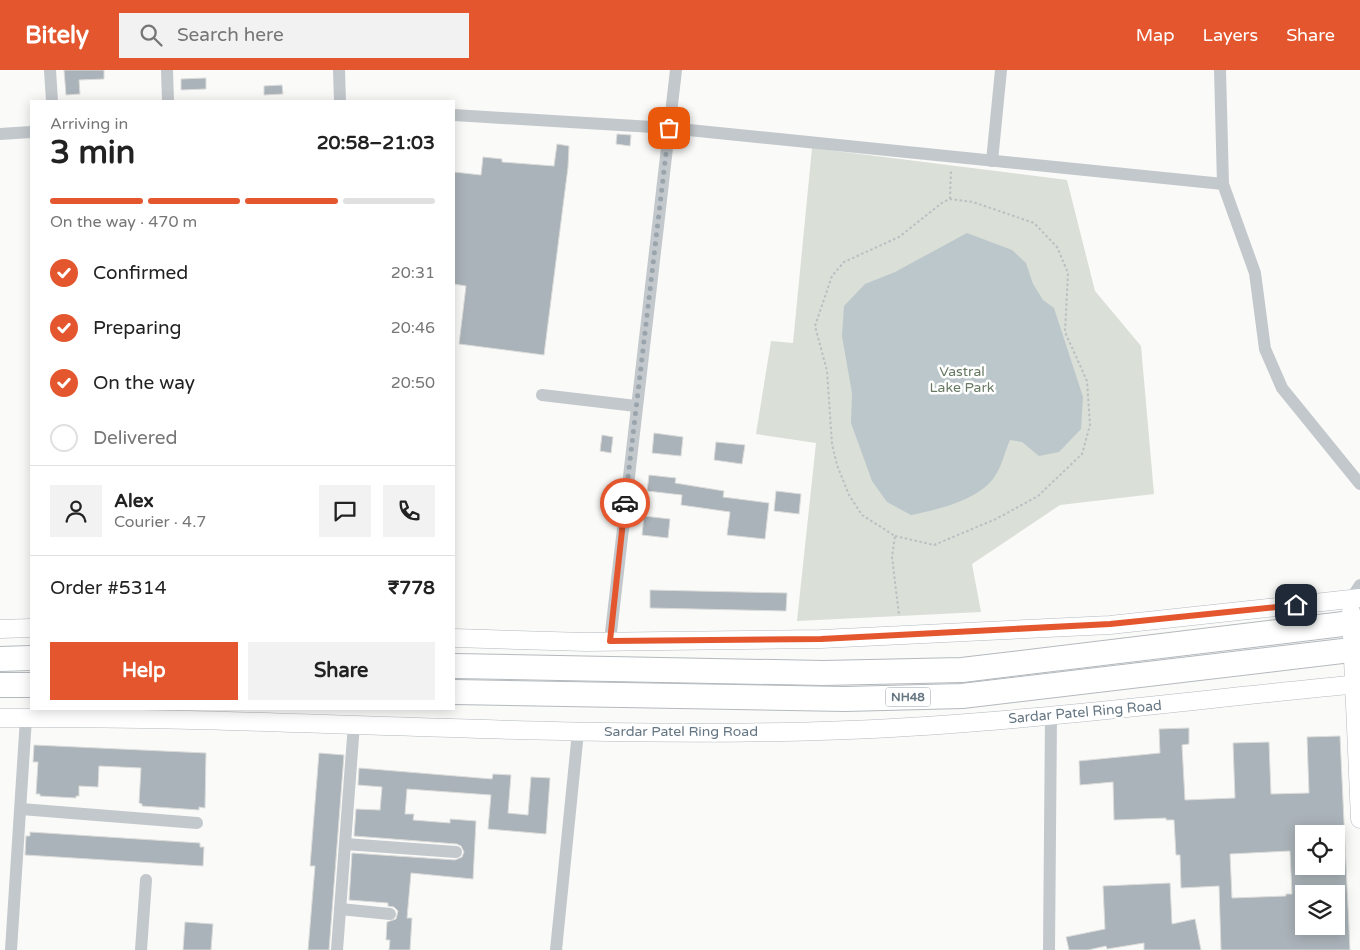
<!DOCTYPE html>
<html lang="en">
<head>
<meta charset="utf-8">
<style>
	:root { --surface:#fff; --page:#f2f2f2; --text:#222; --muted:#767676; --line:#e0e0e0; --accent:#e4572e }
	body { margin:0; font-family:"Varela Round",sans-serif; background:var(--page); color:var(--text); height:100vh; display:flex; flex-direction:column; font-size:19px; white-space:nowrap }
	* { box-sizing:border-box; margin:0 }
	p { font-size:16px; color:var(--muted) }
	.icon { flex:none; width:28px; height:28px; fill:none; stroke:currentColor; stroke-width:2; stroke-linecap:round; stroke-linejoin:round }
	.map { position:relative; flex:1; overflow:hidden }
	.side { position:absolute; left:30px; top:30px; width:425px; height:610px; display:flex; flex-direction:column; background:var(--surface); border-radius:0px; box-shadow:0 2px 12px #0003 }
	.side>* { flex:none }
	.controls { position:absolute; left:1295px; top:755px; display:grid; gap:10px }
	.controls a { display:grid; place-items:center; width:50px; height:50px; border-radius:0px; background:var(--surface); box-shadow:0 2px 12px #0003; font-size:25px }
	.pin { position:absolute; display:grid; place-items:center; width:42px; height:42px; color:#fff; margin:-21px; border-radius:10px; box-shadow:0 2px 8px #0006 }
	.courier { position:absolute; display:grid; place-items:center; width:50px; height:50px; margin:-25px; border:4px solid #e4572e; border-radius:50%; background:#fff; color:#222; box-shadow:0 1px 6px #0007 }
	.summary em { font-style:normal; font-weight:800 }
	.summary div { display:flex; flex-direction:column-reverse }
	.summary { display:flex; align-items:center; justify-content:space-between; height:85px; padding:0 20px }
	h1 { font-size:32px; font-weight:800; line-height:38px }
	.bar { display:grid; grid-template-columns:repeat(4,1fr); gap:8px 5px; align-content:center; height:60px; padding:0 20px }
	.bar i { height:6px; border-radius:4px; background:var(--line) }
	.bar .on { background:var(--accent) }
	.bar p { grid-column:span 4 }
	.line { display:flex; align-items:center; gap:12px; padding:0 20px; border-top:1px solid var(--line) }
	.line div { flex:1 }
	.round { display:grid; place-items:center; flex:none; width:52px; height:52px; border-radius:0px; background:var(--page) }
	ol { padding:0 20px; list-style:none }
	li { display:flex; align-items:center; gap:15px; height:55px }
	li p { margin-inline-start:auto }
	li .icon { padding:5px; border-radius:50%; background:var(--accent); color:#fff; stroke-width:4 }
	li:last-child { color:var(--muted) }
	li i { width:28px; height:28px; border:2px solid var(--line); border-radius:50% }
	.primary-button { display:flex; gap:10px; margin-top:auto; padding:10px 20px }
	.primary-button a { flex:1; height:58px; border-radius:0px; background:var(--accent); color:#fff; font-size:20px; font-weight:800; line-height:58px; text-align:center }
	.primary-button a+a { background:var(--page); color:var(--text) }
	header { display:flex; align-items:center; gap:30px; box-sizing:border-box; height:70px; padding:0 25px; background:var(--accent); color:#fff }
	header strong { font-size:24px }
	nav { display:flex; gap:28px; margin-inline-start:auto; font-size:18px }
	.search { width:350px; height:45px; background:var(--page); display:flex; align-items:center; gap:12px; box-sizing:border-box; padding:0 18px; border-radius:0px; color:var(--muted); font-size:19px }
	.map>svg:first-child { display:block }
</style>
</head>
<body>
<header>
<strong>Bitely</strong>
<div class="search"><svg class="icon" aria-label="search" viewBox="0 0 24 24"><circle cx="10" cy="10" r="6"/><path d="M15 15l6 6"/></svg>Search here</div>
<nav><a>Map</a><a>Layers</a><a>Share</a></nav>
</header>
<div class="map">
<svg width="1360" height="880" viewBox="0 0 1360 880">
	<rect width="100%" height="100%" fill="#fafaf8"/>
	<!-- green -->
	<polygon fill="#dadfd7" points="812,78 1067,110 1095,221 1141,276 1154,424 1060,435 972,494 981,542 797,551 816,373 756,364 771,271 793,273"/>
	<!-- water -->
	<path fill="#bbc7cb" d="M 967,163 L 1012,180 L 1026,193 L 1033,214 L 1043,230 L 1054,238 L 1083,327 L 1081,359 L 1059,382 L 1039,386 L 1022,372 L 1010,370 C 1005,381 1002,396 995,406 C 980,430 936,440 911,445 L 887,432 L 872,411 L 851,353 L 852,323 L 842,266 L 844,236 L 865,214 L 895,202 Z"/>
	<!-- building -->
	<g fill="#aab3b9" stroke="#dcdcda" fill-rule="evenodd">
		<polygon points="64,0 104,0 104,9 79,10 80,24 66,25"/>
		<polygon points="206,8 206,19 181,20 181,9"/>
		<polygon points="282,15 283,24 264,25 264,16"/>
		<polygon points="617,64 631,65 630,76 616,74"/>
		<polygon points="557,74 569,76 568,97 544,285 459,274 466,216 454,214 454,102 481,105 483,87 502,89 502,92 554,96"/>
		<polygon points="654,363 683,367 681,386 652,383"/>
		<polygon points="602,365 613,367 611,383 600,381"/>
		<polygon points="716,372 745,375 742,394 714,390"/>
		<polygon points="649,405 676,408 675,413 724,421 723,427 769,433 765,469 727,465 730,442 681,435 682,425 647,421"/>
		<polygon points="776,421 801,424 799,444 774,441"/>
		<polygon points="644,446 670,449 668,468 642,465"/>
		<polygon points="650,520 787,523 786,541 650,538"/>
		<path d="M 1189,658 L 1189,674 L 1182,675 L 1185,730 L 1235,728 L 1233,673 L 1269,672 L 1271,724 L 1309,723 L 1307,667 L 1340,666 L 1350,880 L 1221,880 L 1219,816 L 1181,818 L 1180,785 L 1176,785 L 1174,750 L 1166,750 L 1166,748 L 1114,750 L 1113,712 L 1080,715 L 1079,691 L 1160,683 L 1159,659 ZM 1304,764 L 1336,764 L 1336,796 L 1304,796 ZM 1290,781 L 1292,824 L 1286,824 L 1286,826 L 1232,828 L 1230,784 ZM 1304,824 L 1336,824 L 1336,856 L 1304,856 Z"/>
		<polygon points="34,675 206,683 205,738 199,737 199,740 142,736 142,734 139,733 141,698 99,696 98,717 79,716 79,726 76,726 76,728 40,726 40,724 36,724 38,692 33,692"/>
		<polygon points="319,683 344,685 329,880 308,880 315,796 310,796"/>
		<polygon points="359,698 492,709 493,704 511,705 508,743 528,745 531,707 550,708 546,764 488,759 491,725 407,719 405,744 414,744 413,750 450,753 450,749 476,751 473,809 411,803 407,848 412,848 410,880 389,880 390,870 386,870 387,852 396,849 398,841 394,837 388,836 388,833 349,830 352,783 455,790 462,787 464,782 461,776 457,774 354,766 356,739 380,740 382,717 358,715"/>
		<polygon points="30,762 200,773 200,777 204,777 203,796 25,785 26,766 30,766"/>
		<polygon points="1170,813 1172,854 1195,849 1201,880 1144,880 1144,873 1107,879 1106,876 1088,880 1069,880 1066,867 1105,859 1103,816"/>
		<polygon points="185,852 213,854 211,880 183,880"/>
	</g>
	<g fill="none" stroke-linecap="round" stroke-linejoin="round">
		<defs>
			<g id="secondary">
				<polyline points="1351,542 1360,749"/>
				<polyline points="0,559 31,558"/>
				<polyline points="454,568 586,572 821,569 1110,555 1360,528"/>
				<path d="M 0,648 C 283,646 566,671 849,660 C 1020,653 1190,630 1360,614"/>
			</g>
			<g id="highway">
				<polyline points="0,589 31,588"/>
				<polyline points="454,596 823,603 962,600 1360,552"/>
				<polyline points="0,615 31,615"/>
				<polyline points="454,622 845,629 962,626 1360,579"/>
			</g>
		</defs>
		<!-- secondary casing -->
		<use href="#secondary" stroke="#b3babf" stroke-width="19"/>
		<!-- highway casing -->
		<use href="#highway" stroke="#b4b9bd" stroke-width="26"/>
		<!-- path -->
		<g stroke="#bbbfc2" stroke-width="2" stroke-dasharray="2.5 2.5" stroke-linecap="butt">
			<polyline points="950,129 951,99"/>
			<polyline points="895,466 934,475 996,449 1038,426 1082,384 1090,355 1087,311 1065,262 1068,203 1057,177 1034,153 973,132 950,129 943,132 899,167 844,192 832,206 815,256 827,301 832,374 837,395 849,425 862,445 895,466 892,487 899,545"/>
		</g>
		<!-- street -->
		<g stroke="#c3c8cc" stroke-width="12">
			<polyline points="50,0 52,31"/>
			<polyline points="167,0 168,31"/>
			<polyline points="339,0 340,31"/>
			<polyline points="1220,0 1223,114"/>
			<polyline points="454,45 669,58 1223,114 1255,203 1265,279 1282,318 1360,414"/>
			<polyline points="0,64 31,62"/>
			<polyline points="992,91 1001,0"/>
			<polyline points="542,325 636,336"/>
			<polyline points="1351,529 1360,515"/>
			<polyline points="610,571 676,0"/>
			<polyline points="21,739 197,753"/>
			<polyline points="345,774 456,782"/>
			<polyline points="340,839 390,844"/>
			<polyline points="11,880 26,648"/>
			<polyline points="141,880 146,810"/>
			<polyline points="337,880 354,654"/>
			<polyline points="556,880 578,662"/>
			<polyline points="1049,880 1051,646"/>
		</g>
		<!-- secondary -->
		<use href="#secondary" stroke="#fff" stroke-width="18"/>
		<!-- highway -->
		<use href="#highway" stroke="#fff" stroke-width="24"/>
	</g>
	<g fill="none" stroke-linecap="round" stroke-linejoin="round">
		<!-- done -->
		<polyline stroke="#99a4ac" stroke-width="5" stroke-dasharray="0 9" points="625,433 669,58"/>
		<!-- route -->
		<polyline stroke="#e4572e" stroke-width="6" points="625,433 610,571 821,569 1110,554 1296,535"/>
	</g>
	<g text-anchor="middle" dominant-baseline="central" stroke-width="5" stroke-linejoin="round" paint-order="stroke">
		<!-- shield labels -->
		<rect fill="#fff" stroke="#939fa8" stroke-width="1" x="885.5" y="617.5" width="45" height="19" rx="4"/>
		<g font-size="12" font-weight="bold" fill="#657683">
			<text x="908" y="627">NH48</text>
		</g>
		<!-- park labels -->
		<g font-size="14" fill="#687a64" stroke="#fff">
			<text x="962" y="301">Vastral<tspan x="962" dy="16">Lake Park</tspan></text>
		</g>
		<!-- street labels -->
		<g font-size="14" fill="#657683" stroke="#fff">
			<text transform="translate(1085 642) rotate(-5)">Sardar Patel Ring Road</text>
			<text x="681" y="661">Sardar Patel Ring Road</text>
		</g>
	</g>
</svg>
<div class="controls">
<a><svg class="icon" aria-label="locate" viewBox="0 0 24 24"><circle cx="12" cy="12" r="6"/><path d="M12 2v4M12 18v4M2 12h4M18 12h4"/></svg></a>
<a><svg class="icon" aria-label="layers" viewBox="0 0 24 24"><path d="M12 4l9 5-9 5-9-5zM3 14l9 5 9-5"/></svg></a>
</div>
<div class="pin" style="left:669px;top:58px;background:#ea580c"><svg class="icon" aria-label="bag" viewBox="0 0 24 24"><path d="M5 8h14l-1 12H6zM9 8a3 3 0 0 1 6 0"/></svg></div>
<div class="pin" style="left:1296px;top:535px;background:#1f2937"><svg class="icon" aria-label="home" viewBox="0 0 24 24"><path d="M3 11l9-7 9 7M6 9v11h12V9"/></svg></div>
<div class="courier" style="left:625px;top:433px"><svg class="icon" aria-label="car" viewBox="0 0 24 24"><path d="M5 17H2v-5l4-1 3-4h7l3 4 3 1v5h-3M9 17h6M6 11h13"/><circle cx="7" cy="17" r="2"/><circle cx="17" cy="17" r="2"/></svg></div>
<section class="side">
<div class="summary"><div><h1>3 min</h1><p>Arriving in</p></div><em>20:58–21:03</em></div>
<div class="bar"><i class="on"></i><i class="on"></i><i class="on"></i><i></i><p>On the way · 470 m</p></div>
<ol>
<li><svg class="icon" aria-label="check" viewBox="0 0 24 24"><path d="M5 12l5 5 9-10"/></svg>Confirmed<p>20:31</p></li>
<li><svg class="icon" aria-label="check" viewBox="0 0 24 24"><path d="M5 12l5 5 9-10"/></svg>Preparing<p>20:46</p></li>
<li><svg class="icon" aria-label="check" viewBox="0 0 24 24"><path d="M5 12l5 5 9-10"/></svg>On the way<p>20:50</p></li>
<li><i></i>Delivered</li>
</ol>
<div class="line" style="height:90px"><a class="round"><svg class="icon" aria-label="person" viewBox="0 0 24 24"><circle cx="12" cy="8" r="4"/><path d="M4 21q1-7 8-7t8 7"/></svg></a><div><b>Alex</b><p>Courier · 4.7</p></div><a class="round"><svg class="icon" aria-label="chat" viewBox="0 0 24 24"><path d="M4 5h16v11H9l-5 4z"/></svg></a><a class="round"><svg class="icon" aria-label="phone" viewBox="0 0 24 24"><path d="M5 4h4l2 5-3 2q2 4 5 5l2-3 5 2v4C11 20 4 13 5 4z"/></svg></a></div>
<div class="line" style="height:65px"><div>Order #5314</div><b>₹778</b></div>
<div class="primary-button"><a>Help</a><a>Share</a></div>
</section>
</div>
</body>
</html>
